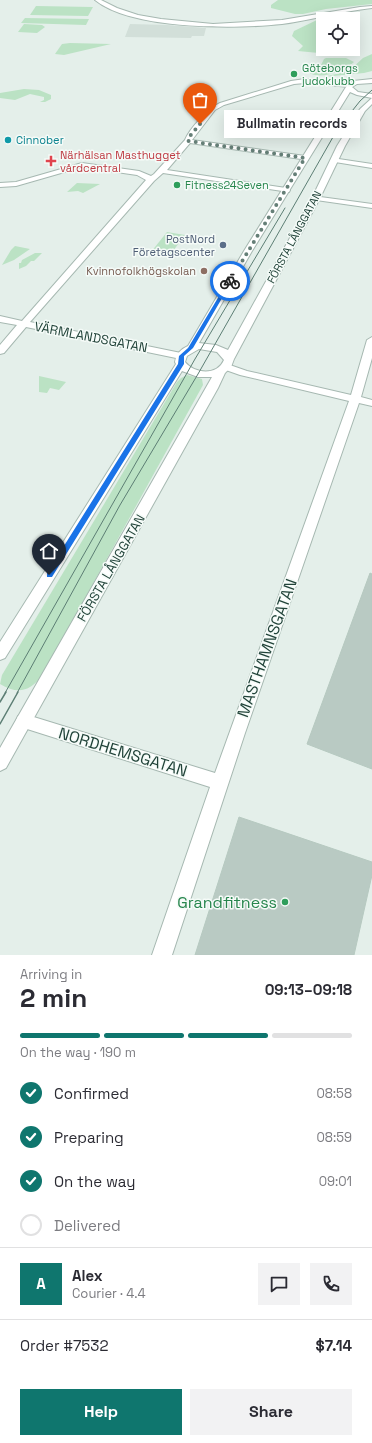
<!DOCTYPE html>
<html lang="en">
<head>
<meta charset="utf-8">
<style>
	:root { --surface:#fff; --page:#f2f2f3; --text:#2b2b33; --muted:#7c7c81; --line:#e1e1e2; --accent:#0f766e }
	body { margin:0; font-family:"Space Grotesk",sans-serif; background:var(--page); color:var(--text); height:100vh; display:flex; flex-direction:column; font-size:15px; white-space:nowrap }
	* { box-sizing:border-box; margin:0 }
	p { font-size:13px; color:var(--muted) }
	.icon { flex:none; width:22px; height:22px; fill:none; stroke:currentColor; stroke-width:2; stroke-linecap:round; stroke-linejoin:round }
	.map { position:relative; height:955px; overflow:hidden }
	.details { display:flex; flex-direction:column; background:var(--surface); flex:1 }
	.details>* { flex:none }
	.tools { position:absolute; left:316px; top:12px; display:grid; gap:8px }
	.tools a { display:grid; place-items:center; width:44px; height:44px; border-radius:0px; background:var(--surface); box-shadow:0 4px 16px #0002; font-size:20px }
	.pin { position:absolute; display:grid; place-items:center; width:34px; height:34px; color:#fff; margin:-41px -17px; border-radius:50% 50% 50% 0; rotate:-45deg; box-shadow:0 0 4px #0007 }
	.pin .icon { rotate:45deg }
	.courier { position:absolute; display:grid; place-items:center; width:40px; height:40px; margin:-20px; border:3px solid #1a73e8; border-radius:50%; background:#fff; color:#222; box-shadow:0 1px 5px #0007 }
	.bubble { position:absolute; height:28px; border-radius:0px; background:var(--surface); box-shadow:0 4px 16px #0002; font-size:13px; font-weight:600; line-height:28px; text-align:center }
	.summary em { font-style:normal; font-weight:600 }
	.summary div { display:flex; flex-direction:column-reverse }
	.summary { display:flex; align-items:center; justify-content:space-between; height:68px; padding:0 20px }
	h1 { font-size:26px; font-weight:600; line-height:30px }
	.bar { display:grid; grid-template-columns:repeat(4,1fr); gap:6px 4px; align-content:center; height:48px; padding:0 20px }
	.bar i { height:5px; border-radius:3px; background:var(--line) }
	.bar .on { background:var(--accent) }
	.bar p { grid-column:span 4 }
	.line { display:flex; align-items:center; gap:10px; padding:0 20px; border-top:1px solid var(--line) }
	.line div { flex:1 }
	.round { display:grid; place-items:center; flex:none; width:42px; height:42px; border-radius:0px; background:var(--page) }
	ol { padding:0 20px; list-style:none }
	li { display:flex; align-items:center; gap:12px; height:44px }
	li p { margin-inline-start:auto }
	li .icon { padding:4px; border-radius:50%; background:var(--accent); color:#fff; stroke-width:4 }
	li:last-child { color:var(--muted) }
	li i { width:22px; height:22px; border:2px solid var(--line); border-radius:50% }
	.primary-button { display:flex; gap:8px; margin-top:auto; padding:8px 20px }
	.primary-button a { flex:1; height:46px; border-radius:0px; background:var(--accent); color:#fff; font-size:16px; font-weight:600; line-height:46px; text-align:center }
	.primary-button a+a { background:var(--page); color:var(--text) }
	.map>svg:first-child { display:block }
</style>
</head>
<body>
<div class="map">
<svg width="372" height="955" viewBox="0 0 372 955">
	<rect width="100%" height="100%" fill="#e4efea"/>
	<!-- built -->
	<polygon fill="#d2dfd9" points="130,24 167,25 206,28 204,36 192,36 191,38 125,37"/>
	<!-- green -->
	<g fill="#bbe2c4">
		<polygon points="278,0 372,0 372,4 326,9 303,14 295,14 271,8 271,5"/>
		<polygon points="36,6 93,7 88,16 30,15"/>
		<polygon points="25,18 89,19 86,25 21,23"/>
		<polygon points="319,19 323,19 323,49 327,49 329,54 298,51 303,46 292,36 294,31"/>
		<polygon points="24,24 42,25 45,27 37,33 18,32"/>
		<polygon points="70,43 111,44 64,55 55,54 62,44"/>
		<polygon points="372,54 372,71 364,73 323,77 349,71 363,58"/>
		<path d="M 326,58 L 346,58 L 354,62 C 344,71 320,81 308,72 L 319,69 L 324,59 Z"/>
		<polygon points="24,89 39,90 51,95 51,99 45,102 40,102 44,100 44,97 30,94 15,100 0,98 0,93"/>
		<polygon points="77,183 100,184 83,193 78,191 67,192"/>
		<polygon points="167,232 185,235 170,255 151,252"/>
		<polygon points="15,246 30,249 14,260 2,265 11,250"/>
		<polygon points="35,253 42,253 34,261 31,261 26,266 19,269 19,263 21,263 22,260"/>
		<path d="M 187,375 L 202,379 L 203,385 L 42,676 C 30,691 18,695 0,684 L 2,675 L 177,382 L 181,378 Z"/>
		<polygon points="39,376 66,382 59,390 50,388 47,393 39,392"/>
	</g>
	<!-- building -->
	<g fill="#b9cac3" stroke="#b6c9c0">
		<polygon points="370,573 372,574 372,769 307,744"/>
		<polygon points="239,817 372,862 372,875 354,955 195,955"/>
	</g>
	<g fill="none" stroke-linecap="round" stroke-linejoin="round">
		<defs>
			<g id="minor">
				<path d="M 95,0 L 101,0 L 117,8 L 138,15 L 161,19 L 213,24 L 282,20 L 360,7 L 372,6 L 372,8 C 342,11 312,20 282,24 C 235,29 132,30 95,0 Z"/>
				<path d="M 305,79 L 350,83 L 353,85 L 350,87 L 305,83 L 294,84 L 224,105 L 215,110 L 192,140 L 305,156 L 308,156 L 308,160 L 190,143 L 167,170 L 286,188 L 290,190 L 289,192 L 163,173 L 154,181 L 30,322 L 181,353 L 186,356 L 185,358 L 181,359 L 26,327 L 4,353 L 0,354 L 0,345 L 17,325 L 0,322 L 0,316 L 22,321 L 146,180 L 137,175 L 82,167 L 16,186 L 0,187 L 0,183 L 16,182 L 82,163 L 139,171 L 151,176 L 154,174 L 185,140 C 190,128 208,109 220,103 L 291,81 Z"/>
				<polygon points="332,158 372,164 372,168 335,162 332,162"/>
				<polygon points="313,196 372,204 372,208 316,200 312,198"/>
				<polygon points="372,337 372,358 361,397 372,400 372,406 359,403 245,733 172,955 152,955 210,787 24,728 18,726 16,721 18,716 24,714 215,773 349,401 240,375 223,369 222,367 227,364 247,371 351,395 367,340"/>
			</g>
			<path id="tertiary" d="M 372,79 L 372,83 L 357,84 L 352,87 L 358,92 L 372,94 L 372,98 L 357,95 L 350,92 L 252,251 L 199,343 L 216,345 L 228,350 L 312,198 L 337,146 L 360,109 L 372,98 L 372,104 L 365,111 L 345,146 L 320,198 L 234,359 L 231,367 L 225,373 L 218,388 L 6,768 L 0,771 L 0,748 L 212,377 L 198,377 L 182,371 L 5,658 L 0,660 L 0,642 L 176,364 L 175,362 C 176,354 181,349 188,346 L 244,251 L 346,87 L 353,81 ZM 199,349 L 217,352 L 224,360 C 217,376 195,374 185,362 L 187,356 Z"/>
		</defs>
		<!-- minor casing -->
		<use href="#minor" stroke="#a6b8b1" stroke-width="2"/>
		<!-- tertiary casing -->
		<use href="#tertiary" stroke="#a6b8b1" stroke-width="2"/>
		<!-- minor -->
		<use href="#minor" fill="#fff" fill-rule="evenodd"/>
		<!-- tertiary -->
		<use href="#tertiary" fill="#fff" fill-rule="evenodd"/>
		<!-- tram-far1 -->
		<g stroke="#5c7e74" stroke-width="1">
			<polyline points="5,693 195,359 285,208"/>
			<polyline points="17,693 120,505 198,374 337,130 360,101 372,90"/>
		</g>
		<!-- tram -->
		<g stroke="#5c7e74" stroke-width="1.5">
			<polyline points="0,702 6,692"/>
			<polyline points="0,724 18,692"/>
		</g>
	</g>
	<!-- route -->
	<polygon fill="#1a73e8" points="230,280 232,281 193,348 184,356 184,364 52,577 47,577 47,573 178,364 179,356 188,348 228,281"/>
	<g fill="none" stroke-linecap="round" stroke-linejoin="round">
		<!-- done -->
		<polyline stroke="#657f77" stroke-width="4" stroke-dasharray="0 7.2" points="200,124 190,136 188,141 305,158 230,281"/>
	</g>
	<!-- markers -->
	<g fill="#2e9e5b" stroke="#f5fbf8" stroke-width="1.5">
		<circle cx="294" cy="74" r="4"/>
		<circle cx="177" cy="185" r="4"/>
		<circle cx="285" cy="902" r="4"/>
	</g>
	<circle fill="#0f9aa8" stroke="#f5fbf8" stroke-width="1.5" cx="8" cy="140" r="4"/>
	<path fill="#e0444e" stroke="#f5fbf8" stroke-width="1.5" d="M49 155h4v4h4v4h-4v4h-4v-4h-4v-4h4z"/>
	<circle fill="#5c6f8a" stroke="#f5fbf8" stroke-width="1.5" cx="223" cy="245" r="4"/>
	<circle fill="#8d6e63" stroke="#f5fbf8" stroke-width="1.5" cx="204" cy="271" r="4"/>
	<g text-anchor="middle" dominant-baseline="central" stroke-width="3" stroke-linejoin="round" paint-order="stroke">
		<!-- far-leisure labels -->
		<g font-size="11" fill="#27864d" stroke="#f5fbf8" text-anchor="start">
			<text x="302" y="68">Göteborgs<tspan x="302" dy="13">judoklubb</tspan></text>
			<text x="185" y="185">Fitness24Seven</text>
		</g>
		<!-- far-culture labels -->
		<g font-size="11" fill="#0d838f" stroke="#f5fbf8" text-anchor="start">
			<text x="16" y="140">Cinnober</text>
		</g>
		<!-- far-health labels -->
		<g font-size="11" fill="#be3a42" stroke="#f5fbf8" text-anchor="start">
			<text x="60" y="155">Närhälsan Masthugget<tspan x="60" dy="13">vårdcentral</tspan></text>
		</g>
		<!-- far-street labels -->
		<g font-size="11" fill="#214339" stroke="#f5fbf8">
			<text transform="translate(294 237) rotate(-62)">FÖRSTA LÅNGGATAN</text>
		</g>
		<!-- far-service labels -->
		<g font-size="11" fill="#4e5e75" stroke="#f5fbf8" text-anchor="end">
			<text x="215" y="239">PostNord<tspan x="215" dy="13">Företagscenter</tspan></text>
		</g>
		<!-- far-education labels -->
		<g font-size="11" fill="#785e54" stroke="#f5fbf8" text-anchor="end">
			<text x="196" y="271">Kvinnofolkhögskolan</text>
		</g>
		<!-- street labels -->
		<g font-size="13" fill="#214339" stroke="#f5fbf8">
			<text transform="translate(91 337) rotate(11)">VÄRMLANDSGATAN</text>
			<text transform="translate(111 568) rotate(-60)">FÖRSTA LÅNGGATAN</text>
		</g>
		<!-- near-street labels -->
		<g font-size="16" fill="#214339" stroke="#f5fbf8">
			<text transform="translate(267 648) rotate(-70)">MASTHAMNSGATAN</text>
			<text transform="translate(123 752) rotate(17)">NORDHEMSGATAN</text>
		</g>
		<!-- near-leisure labels -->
		<g font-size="16" fill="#27864d" stroke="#f5fbf8" text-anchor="end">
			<text x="277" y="902">Grandfitness</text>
		</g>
	</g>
</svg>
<div class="tools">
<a><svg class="icon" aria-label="locate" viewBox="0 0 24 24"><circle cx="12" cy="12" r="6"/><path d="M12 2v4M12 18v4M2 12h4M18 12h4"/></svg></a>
</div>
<div class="pin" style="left:200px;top:124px;background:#ea580c"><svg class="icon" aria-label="bag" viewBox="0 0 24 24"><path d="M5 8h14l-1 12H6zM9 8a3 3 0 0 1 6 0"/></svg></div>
<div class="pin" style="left:49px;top:575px;background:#1f2937"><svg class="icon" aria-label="home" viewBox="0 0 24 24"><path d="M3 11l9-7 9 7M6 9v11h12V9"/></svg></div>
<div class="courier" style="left:230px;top:281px"><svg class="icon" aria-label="bike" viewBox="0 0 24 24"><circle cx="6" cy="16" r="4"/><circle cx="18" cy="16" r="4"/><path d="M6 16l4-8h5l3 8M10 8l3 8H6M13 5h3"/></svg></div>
<div class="bubble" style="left:224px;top:110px;width:136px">Bullmatin records</div>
</div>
<section class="details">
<div class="summary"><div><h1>2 min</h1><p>Arriving in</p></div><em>09:13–09:18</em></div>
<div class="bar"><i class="on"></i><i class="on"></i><i class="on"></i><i></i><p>On the way · 190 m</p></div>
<ol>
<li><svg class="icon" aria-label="check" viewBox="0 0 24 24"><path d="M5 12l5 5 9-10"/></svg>Confirmed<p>08:58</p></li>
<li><svg class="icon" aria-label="check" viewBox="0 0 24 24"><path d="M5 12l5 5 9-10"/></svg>Preparing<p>08:59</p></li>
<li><svg class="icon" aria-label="check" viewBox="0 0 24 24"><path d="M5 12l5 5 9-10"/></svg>On the way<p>09:01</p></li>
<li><i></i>Delivered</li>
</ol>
<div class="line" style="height:72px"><b class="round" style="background:var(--accent);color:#fff">A</b><div><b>Alex</b><p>Courier · 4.4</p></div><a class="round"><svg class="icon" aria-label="chat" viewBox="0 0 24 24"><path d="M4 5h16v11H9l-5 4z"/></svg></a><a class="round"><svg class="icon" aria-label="phone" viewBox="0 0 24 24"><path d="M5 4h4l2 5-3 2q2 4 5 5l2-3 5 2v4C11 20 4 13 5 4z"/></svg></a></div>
<div class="line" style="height:52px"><div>Order #7532</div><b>$7.14</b></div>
<div class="primary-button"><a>Help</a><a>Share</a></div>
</section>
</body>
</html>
